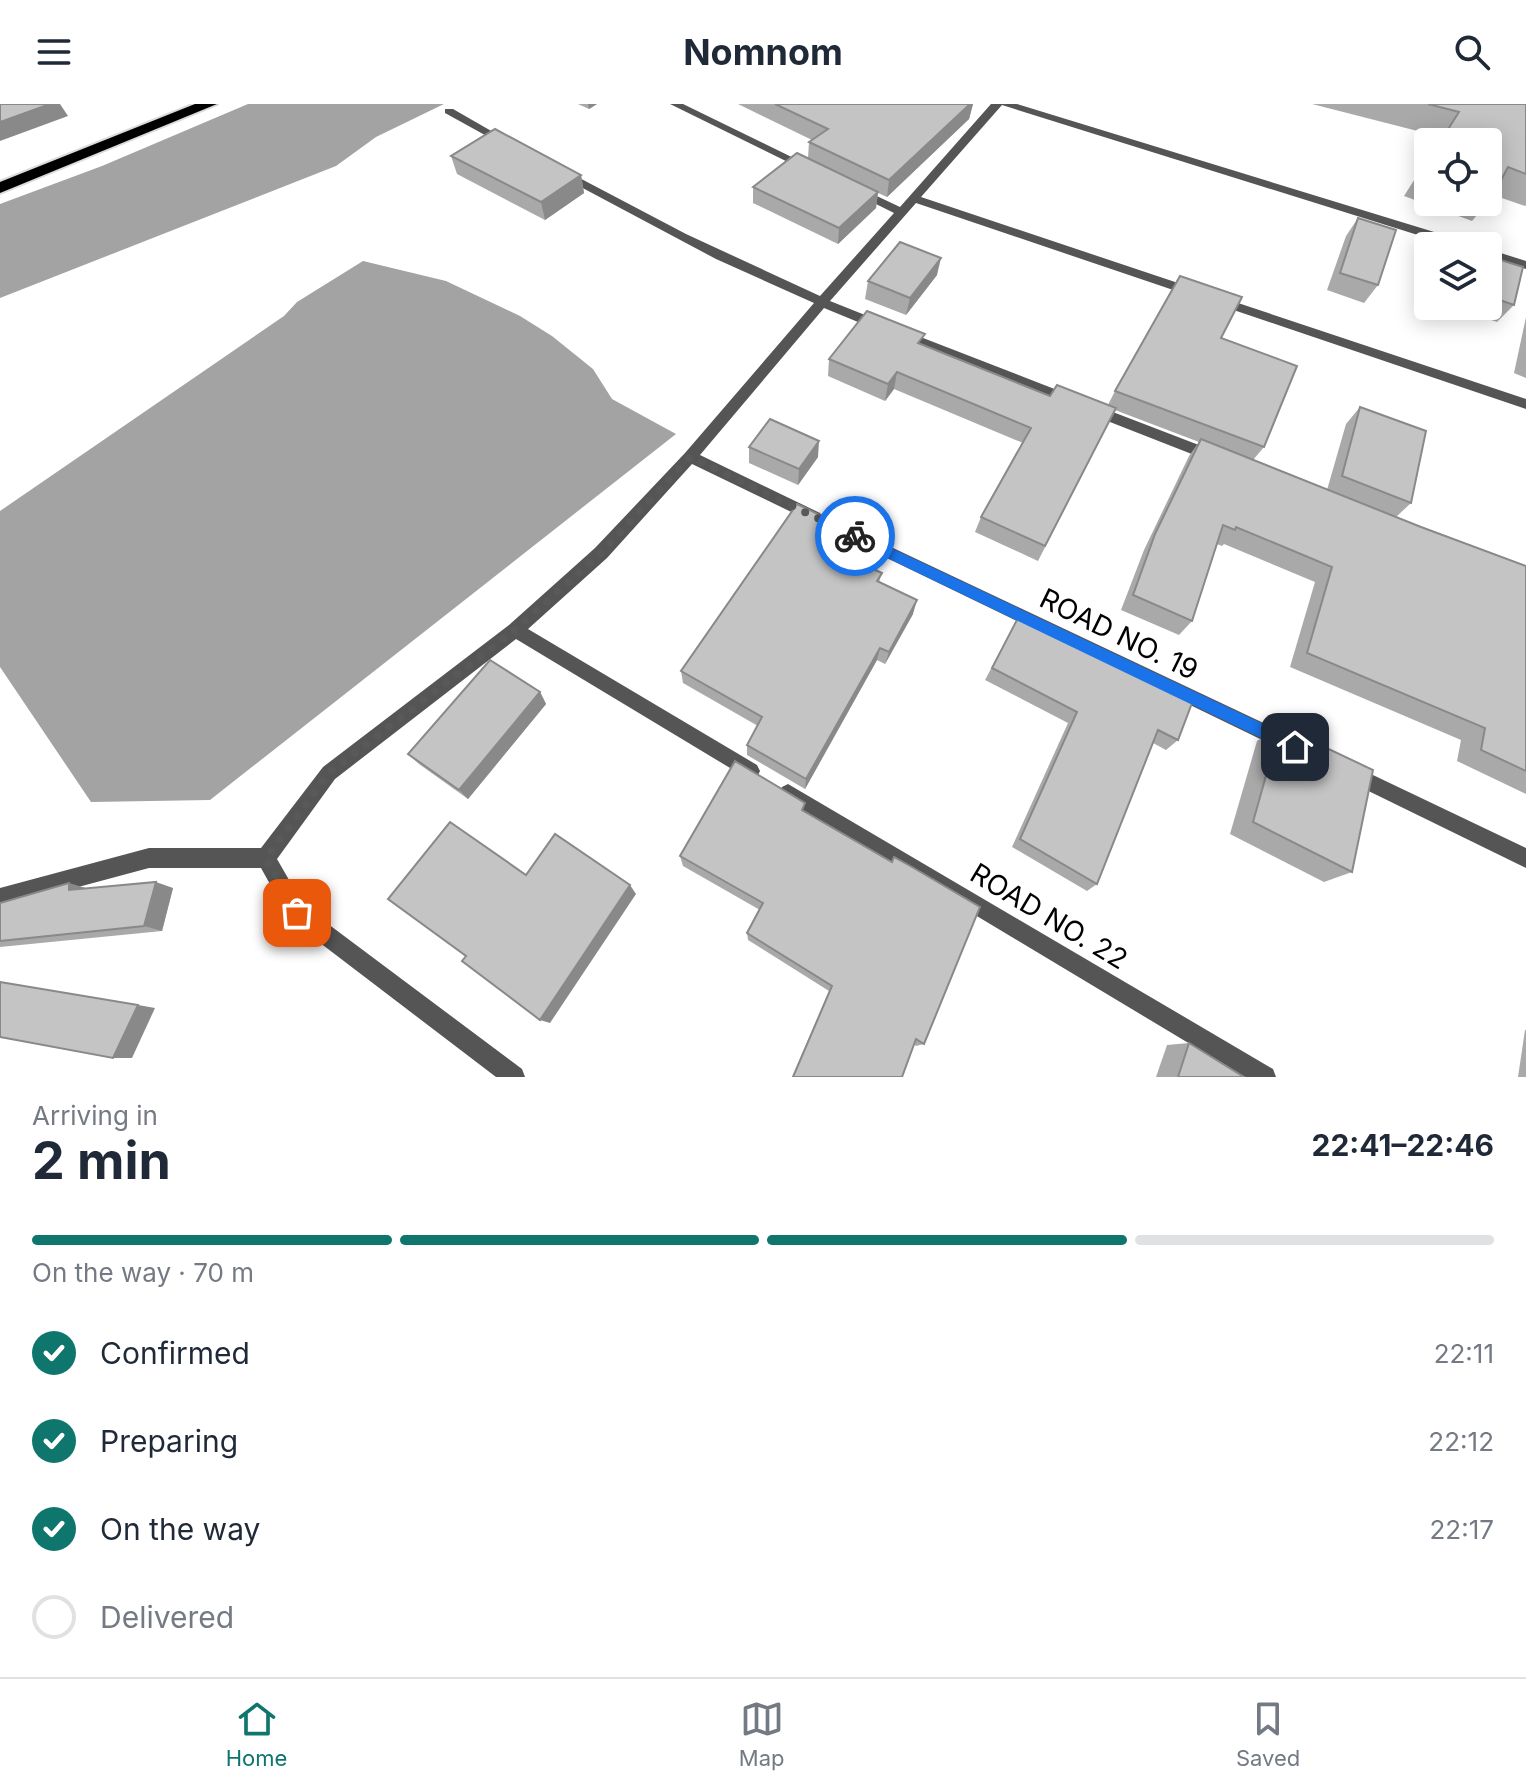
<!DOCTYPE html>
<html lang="en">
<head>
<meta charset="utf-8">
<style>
	:root { --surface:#fff; --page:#f6f6f7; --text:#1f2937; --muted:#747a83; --line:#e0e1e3; --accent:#0f766e }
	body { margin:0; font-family:Inter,sans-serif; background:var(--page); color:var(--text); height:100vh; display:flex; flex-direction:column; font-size:30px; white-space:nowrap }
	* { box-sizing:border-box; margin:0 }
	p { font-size:26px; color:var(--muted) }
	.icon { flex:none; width:44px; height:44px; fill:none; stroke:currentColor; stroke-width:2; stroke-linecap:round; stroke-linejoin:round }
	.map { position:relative; height:973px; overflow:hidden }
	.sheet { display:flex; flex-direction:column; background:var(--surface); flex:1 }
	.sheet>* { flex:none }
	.buttons { position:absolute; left:1414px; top:24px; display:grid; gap:16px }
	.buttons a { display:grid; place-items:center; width:88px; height:88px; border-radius:8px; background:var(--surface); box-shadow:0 4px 20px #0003; font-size:40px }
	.pin { position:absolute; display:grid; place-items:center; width:68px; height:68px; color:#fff; margin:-34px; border-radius:16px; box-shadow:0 4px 12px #0006 }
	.courier { position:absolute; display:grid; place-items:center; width:80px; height:80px; margin:-40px; border:6px solid #1a73e8; border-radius:50%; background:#fff; color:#222; box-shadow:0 2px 10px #0007 }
	.head em { font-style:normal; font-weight:700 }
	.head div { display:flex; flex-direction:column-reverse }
	.head { display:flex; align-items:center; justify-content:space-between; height:136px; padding:0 32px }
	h1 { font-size:52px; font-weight:700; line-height:60px }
	.bar { display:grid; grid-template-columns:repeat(4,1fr); gap:12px 8px; align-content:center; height:96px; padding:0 32px }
	.bar i { height:10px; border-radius:6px; background:var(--line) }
	.bar .current { background:var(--accent) }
	.bar p { grid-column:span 4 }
	ol { padding:0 32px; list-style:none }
	li { display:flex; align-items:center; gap:24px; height:88px }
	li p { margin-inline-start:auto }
	li .icon { padding:8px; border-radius:50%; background:var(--accent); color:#fff; stroke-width:4 }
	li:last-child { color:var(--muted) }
	li i { width:44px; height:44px; border:4px solid var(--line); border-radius:50% }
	header { display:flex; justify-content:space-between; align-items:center; height:104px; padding:0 32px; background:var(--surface); font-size:36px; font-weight:700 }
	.tab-bar { display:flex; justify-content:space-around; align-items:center; height:112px; border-top:2px solid var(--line); background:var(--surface); font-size:22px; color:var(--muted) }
	.tab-bar a { display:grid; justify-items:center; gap:4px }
	.tab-bar .current { color:var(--accent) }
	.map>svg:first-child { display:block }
</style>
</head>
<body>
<header><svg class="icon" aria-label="menu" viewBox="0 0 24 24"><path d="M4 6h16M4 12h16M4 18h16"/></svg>Nomnom<svg class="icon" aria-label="search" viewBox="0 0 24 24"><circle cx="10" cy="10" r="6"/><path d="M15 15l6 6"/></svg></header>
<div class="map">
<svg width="1526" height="973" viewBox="0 0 1526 973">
	<rect width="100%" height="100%" fill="#fff"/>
	<!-- water -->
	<g fill="#a3a3a3">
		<polygon points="248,0 444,0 376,33 336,62 0,194 0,100 102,62"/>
		<polygon points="363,157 446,177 520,212 552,232 593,265 612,295 676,330 210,696 91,698 0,563 0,407 284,212 297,198"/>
	</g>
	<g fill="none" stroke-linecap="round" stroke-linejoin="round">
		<defs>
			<polygon id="highway" points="195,0 217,0 0,89 0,78"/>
		</defs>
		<!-- highway casing -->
		<use href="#highway" stroke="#dbdbdb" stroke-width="4"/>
		<!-- street -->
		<g fill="#555" fill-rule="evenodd">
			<polygon points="670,0 683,0 812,63 802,65"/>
			<polygon points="991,0 1017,0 1470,139 1472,142 1453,142 1002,1 921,93 1199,186 1199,192 1191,192 916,99 830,197 885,219 885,225 875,225 824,204 700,351 820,409 823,413 820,417 810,417 692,360 607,454 528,525 757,661 760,667 757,673 751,676 745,673 516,535 335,675 277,755 304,802 522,965 525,973 496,973 290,816 261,764 149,764 0,804 0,784 149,744 261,744 323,663 509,521 595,444 685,349 814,199 716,155 562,73 562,69 570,69 686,130 820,192 894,109 856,90 856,86 864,86 900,103"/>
			<polygon points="445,5 453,5 512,39 503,41 445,9"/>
			<polygon points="1488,145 1526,157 1526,165 1488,153"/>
			<polygon points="1217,192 1526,295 1526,305 1213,199 1211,196"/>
			<polygon points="905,227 1075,293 1077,297 1070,302 1065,301 900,235 898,232"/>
			<polygon points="1092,300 1217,348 1219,352 1212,358 1207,356 1087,309 1085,305 1087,301"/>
			<polygon points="836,417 1293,633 1296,639 1293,645 1287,647 1281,645 831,427 828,423 831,419"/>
			<polygon points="1352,661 1526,744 1526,764 1346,676 1343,670 1346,664"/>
			<polygon points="788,680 1273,965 1276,973 1245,973 782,695 779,689 782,683"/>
		</g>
		<!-- highway -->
		<use href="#highway" fill="#000" fill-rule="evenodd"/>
	</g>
	<!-- wall -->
	<g fill="#a9a9a9">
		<polygon points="578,0 597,0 589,5"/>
		<polygon points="738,0 973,0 969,15 887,93 878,89 876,104 838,140 753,99 753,83 808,54 809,38 812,36"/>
		<polygon points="1312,0 1526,0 1526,101 1525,102 1493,91 1488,97 1488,38 1438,38 1441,33"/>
		<polygon points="451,52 581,71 584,89 545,116 457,70"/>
		<polygon points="1428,54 1428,98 1488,98 1472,117 1404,92"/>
		<polygon points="1358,114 1378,181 1364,199 1327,186 1346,132"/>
		<polygon points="1488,152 1514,201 1497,218 1453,203 1454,202 1488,202"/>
		<polygon points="937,171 906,211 865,195 868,177"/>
		<polygon points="1526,213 1526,274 1514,269"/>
		<polygon points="1221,234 1264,343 1253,356 1327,386 1346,320 1360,303 1411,399 1396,413 1526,462 1526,690 1457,657 1461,636 1290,563 1315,478 1224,440 1222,442 1217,440 1192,517 1179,531 1121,506 1144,446 1189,352 1199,338 1115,306 1038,457 975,428 981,413 1023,339 894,285 885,297 828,272 829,255 922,241 1050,292 1108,301 1115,287"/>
		<polygon points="749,343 818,353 798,381 749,359"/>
		<polygon points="852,443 846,452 882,469 879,478 913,510 885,560 877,556 805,685 747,651 747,641 758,622 683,579 681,567"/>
		<polygon points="1019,512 1136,571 1178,636 1166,646 1153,639 1097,780 1087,787 1012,743 1068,619 985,576"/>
		<polygon points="540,588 546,600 468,695 419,660 408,650"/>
		<polygon points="1280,622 1352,768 1324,778 1230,730 1257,637"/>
		<polygon points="804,707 924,940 916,942 914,940 902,973 792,973 829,887 748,836 747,829 760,806 683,762 680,752"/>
		<polygon points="88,784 173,784 162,827 0,843 0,799"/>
		<polygon points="1525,926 1526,926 1526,973 1518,973"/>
		<polygon points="1189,939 1244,973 1156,973 1167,941"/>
	</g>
	<!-- shaded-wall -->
	<g fill="#898989">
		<polygon points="50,0 60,0 68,12 0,37 0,18"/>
		<polygon points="588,0 597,0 589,5"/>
		<polygon points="970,0 973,0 969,15 887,93 889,76"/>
		<polygon points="581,71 584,89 545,116 541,98"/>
		<polygon points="878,88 876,104 838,140 839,124"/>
		<polygon points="941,154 937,171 906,211 910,194"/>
		<polygon points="897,268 894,285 885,297 888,280"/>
		<polygon points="819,337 818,353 798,381 799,365"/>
		<polygon points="855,428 852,443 838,464 840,450"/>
		<polygon points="917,496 913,510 885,560 889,548"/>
		<polygon points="880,544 877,556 805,685 806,675"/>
		<polygon points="540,588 546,600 468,695 459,686"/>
		<polygon points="156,778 173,784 162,827 144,822"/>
		<polygon points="69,779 89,785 69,786"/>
		<polygon points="630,781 636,790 550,919 540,916"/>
		<polygon points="138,901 155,904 132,954 113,954"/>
	</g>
	<!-- building -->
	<g fill="#c4c4c4" stroke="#898989" stroke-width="2">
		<polygon points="0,0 50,0 0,18"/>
		<polygon points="775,0 970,0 889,76 809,38 828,25"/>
		<polygon points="1428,0 1526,0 1526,70 1508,63 1493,91 1488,90 1488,38 1440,38 1459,8"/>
		<polygon points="495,25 581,71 541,98 451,52"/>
		<polygon points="797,49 878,88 839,124 753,83"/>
		<polygon points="1428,58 1428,68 1423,67"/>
		<polygon points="1358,114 1396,126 1378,181 1340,169"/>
		<polygon points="900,138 941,154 910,194 868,177"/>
		<polygon points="1488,152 1523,163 1514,201 1488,192"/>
		<polygon points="1180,172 1242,193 1221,234 1297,262 1264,343 1115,287"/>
		<polygon points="867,207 925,230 918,239 1050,292 1057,281 1116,304 1045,442 981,413 1031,324 897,268 888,280 829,255"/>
		<polygon points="1360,303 1426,327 1411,399 1342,372"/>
		<polygon points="770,315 819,337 799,365 749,343"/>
		<polygon points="1201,335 1421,423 1526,462 1526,667 1481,646 1485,624 1307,549 1332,463 1236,423 1235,426 1223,421 1192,517 1133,491 1155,430"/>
		<polygon points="797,400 855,428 840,450 882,469 877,477 917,496 889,548 880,544 806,675 747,641 762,613 681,567"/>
		<polygon points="1019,512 1138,569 1136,571 1192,599 1178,636 1158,626 1097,780 1020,735 1077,608 992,564"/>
		<polygon points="490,556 540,588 459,686 408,650"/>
		<polygon points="1280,622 1373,666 1352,768 1253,718"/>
		<polygon points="735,657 805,699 802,706 892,758 894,753 912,763 980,803 924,940 916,935 902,973 793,973 832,882 747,829 763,799 680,752"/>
		<polygon points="450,718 526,771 555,730 630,781 540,916 462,857 466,852 388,795"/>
		<polygon points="156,778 144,822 0,837 0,799 69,779 69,786"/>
		<polygon points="0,878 138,901 113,954 0,933"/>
		<polygon points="1189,939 1244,973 1178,973"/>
	</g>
	<!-- route -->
	<polygon fill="#1a73e8" points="855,427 1301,638 1301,648 1290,648 850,436 850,428"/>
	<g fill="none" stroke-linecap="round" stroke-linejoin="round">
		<!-- done -->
		<polyline stroke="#595959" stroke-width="8" stroke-dasharray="0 14.4" points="297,809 266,754 329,669 515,526 601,449 690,353 855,432"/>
	</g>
	<g text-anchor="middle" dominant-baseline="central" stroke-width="7" stroke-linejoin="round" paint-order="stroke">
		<!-- street labels -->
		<g font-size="28" fill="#000" stroke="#fff">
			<text transform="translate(1119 530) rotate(26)">ROAD NO. 19</text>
			<text transform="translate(1049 812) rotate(31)">ROAD NO. 22</text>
		</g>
	</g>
</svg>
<div class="buttons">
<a><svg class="icon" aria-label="locate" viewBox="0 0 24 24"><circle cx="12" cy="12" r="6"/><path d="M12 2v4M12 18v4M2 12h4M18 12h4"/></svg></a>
<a><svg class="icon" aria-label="layers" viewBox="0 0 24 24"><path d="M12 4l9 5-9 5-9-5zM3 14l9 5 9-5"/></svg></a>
</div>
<div class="pin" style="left:297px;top:809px;background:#ea580c"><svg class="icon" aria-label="bag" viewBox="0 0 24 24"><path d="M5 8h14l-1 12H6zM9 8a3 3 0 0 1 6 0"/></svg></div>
<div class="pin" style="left:1295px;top:643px;background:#1f2937"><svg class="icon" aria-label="home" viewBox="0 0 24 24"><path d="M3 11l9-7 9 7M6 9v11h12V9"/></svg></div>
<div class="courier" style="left:855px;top:432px"><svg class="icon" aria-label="bike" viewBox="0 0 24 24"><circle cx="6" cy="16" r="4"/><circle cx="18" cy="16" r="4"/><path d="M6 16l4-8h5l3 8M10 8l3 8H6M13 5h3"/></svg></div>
</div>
<section class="sheet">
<div class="head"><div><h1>2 min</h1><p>Arriving in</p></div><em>22:41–22:46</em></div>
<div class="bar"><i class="current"></i><i class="current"></i><i class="current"></i><i></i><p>On the way · 70 m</p></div>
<ol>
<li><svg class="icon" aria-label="check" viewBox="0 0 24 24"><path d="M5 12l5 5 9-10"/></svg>Confirmed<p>22:11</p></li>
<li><svg class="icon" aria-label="check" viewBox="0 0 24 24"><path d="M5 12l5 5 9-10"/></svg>Preparing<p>22:12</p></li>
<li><svg class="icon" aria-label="check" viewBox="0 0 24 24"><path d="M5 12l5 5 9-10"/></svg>On the way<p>22:17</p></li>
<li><i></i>Delivered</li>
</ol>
</section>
<nav class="tab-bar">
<a class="current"><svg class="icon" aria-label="home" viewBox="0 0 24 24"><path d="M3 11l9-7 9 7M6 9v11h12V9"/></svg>Home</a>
<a><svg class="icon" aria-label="map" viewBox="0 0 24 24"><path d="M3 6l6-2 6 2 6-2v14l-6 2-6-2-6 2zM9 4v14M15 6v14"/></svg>Map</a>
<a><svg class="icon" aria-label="saved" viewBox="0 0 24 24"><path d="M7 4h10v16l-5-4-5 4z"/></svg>Saved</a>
</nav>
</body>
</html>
